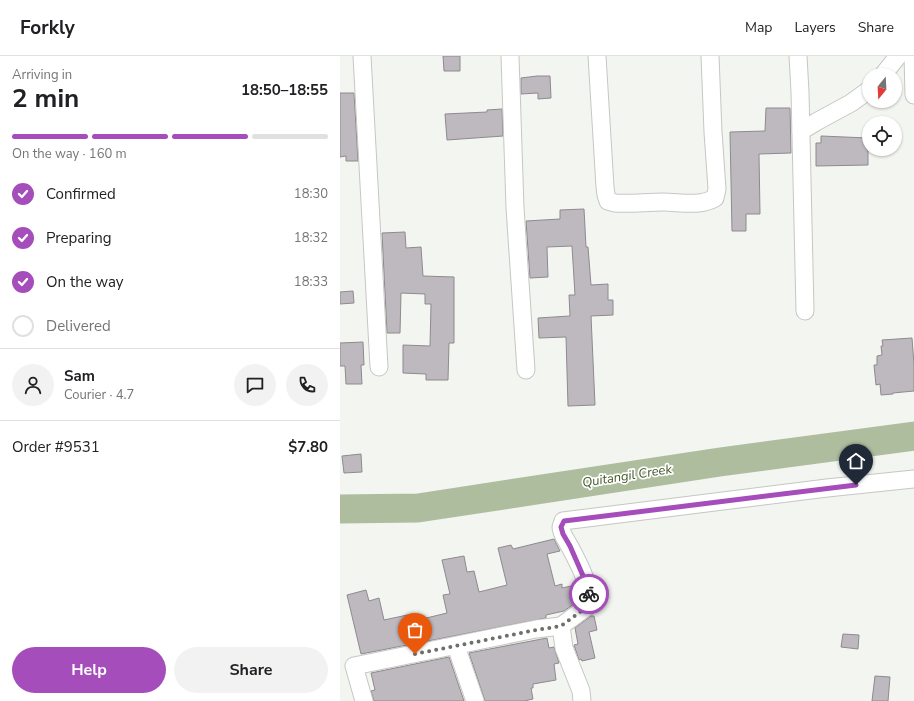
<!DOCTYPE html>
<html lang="en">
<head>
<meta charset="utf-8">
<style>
	:root { --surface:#fff; --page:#f2f2f2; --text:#202124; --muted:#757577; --line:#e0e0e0; --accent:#a54dba }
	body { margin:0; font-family:"Nunito Sans",sans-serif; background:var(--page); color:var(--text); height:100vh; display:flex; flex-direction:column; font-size:15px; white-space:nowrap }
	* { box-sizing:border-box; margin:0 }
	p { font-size:13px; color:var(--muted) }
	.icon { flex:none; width:22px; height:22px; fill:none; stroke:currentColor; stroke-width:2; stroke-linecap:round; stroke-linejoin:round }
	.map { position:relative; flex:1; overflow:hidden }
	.side { display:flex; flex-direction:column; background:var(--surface); width:340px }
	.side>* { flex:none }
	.needle { width:26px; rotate:198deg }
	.tools { position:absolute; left:522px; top:12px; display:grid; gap:8px }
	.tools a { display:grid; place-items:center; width:40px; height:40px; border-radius:50%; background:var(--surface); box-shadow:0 1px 3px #0004; font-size:20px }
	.pin { position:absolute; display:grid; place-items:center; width:34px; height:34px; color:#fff; margin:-41px -17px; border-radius:50% 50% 50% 0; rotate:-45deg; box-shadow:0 0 4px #0007 }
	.pin .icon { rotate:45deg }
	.courier { position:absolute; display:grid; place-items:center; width:40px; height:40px; margin:-20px; border:3px solid #a54dba; border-radius:50%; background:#fff; color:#222; box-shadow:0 1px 5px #0007 }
	.summary em { font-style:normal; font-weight:700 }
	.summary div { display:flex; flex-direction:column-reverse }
	.summary { display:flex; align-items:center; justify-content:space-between; height:68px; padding:0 12px }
	h1 { font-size:26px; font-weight:700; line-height:30px }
	.bar { display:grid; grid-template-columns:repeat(4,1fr); gap:6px 4px; align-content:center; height:48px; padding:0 12px }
	.bar i { height:5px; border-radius:3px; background:var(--line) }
	.bar .current { background:var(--accent) }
	.bar p { grid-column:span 4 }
	.line { display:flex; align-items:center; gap:10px; padding:0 12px; border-top:1px solid var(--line) }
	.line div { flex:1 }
	.round { display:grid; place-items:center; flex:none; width:42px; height:42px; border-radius:21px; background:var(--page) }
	ol { padding:0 12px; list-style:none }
	li { display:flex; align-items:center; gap:12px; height:44px }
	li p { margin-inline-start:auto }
	li .icon { padding:4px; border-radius:50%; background:var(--accent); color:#fff; stroke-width:4 }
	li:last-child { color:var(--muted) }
	li i { width:22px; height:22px; border:2px solid var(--line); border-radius:50% }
	.cta { display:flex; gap:8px; margin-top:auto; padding:8px 12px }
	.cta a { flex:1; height:46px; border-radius:24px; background:var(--accent); color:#fff; font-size:16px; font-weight:700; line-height:46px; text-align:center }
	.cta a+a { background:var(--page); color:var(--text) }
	header { display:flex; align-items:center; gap:24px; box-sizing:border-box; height:56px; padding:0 20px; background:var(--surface); border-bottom:1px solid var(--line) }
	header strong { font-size:19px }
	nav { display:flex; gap:22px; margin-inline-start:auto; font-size:14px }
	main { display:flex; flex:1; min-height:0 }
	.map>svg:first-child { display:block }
</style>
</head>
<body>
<header>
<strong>Forkly</strong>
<nav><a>Map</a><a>Layers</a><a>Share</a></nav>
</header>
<main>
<section class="side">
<div class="summary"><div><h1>2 min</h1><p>Arriving in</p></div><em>18:50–18:55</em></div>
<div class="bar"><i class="current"></i><i class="current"></i><i class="current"></i><i></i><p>On the way · 160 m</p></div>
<ol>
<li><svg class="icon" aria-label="check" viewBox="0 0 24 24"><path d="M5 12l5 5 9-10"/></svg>Confirmed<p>18:30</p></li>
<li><svg class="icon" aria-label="check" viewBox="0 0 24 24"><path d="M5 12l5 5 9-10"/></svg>Preparing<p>18:32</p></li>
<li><svg class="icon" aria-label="check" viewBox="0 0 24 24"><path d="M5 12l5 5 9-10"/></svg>On the way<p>18:33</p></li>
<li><i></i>Delivered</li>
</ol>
<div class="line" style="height:72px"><a class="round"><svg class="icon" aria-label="person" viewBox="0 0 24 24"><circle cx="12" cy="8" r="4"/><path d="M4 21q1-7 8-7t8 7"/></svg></a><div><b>Sam</b><p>Courier · 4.7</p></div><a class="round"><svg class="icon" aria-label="chat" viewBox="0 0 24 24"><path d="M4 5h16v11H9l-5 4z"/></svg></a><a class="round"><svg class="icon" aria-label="phone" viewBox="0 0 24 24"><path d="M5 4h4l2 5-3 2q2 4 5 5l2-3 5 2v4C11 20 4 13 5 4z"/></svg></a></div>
<div class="line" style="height:52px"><div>Order #9531</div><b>$7.80</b></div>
<div class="cta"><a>Help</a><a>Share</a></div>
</section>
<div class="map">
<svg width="574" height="645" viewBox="0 0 574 645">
	<rect width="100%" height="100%" fill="#f3f5f0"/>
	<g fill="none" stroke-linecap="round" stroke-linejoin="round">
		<!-- river -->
		<polyline stroke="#aebd9e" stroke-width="29" points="0,453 78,452 380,406 574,380"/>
	</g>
	<!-- building -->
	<g fill="#bdb9be" stroke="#8e8a8f">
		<polygon points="103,0 120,0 120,15 104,15"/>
		<polygon points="197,20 210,20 211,42 198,43 198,37 181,38 181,22"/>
		<polygon points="0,37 14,37 18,105 6,105 6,100 0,101"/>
		<polygon points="426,52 450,52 451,97 419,98 420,158 406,158 406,175 392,175 390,76 425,75"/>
		<polygon points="162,53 163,80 107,84 105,58 147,56 147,54"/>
		<polygon points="481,80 528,82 528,109 476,110 476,87 481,87"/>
		<polygon points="244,153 246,191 248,191 251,229 268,228 268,244 273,244 273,259 251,260 255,349 228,350 226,281 199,282 198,262 230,260 229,239 235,239 232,190 207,191 208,221 190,222 186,165 220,163 220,154"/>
		<polygon points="65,176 66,192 81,191 83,220 114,221 114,287 109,287 108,324 86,324 86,318 63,317 63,289 90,290 91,248 85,248 85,238 61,237 60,277 47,277 42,177"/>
		<polygon points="13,235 14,247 0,248 0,236"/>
		<polygon points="572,282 574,308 574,335 553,337 553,338 541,339 540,328 536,329 534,309 537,309 537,300 542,299 541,290 543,290 542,284"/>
		<polygon points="23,286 24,309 21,309 22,328 6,328 5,310 0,310 0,287"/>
		<polygon points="21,398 22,416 4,417 2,400"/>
		<polygon points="214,483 220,495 207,498 215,530 222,528 222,532 236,529 238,538 238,545 224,555 206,559 206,562 21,598 7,539 26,534 29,545 39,542 44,564 72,558 74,565 107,557 103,539 110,538 102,504 124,500 127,516 134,515 139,536 167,529 158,492 171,489 173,493"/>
		<polygon points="251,560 254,560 257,574 249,576 255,602 242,605 241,603 239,604 234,589 238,588 235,572"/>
		<polygon points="503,578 519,579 518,593 501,591"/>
		<polygon points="207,582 209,592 214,591 219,607 214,608 216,624 193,628 193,632 191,632 193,643 184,645 145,645 129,597"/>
		<polygon points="109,601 124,645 34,645 31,635 35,634 31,617"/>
		<polygon points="535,620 550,621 548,645 532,645"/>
	</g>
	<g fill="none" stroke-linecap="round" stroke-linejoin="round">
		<defs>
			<g id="minor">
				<polyline points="22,0 39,311"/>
				<polyline points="170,0 175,152 186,314"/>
				<path d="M 257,0 L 265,131 L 266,139 L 268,145 L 275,147 C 291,148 307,146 323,146 C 340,146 359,151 375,142 L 377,133 L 373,76 L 370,0"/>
				<polyline points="458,0 460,36 465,255"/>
				<polyline points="573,0 574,39"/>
				<polyline points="543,19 558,0"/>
				<polyline points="461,75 476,66 511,47 529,34"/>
				<path d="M 221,570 L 248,550 C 252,531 239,508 230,491 C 227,485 221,478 221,471 C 221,470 223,466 223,465 L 487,432 L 574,423"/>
				<polyline points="116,590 135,645"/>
				<polyline points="24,645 14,610 196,573 221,570 224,592 241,635 242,645"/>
			</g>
		</defs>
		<!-- minor casing -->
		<use href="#minor" stroke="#c5c8c2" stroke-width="19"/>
		<!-- minor -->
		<use href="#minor" stroke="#fff" stroke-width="17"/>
	</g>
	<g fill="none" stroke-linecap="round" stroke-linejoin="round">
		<!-- done -->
		<polyline stroke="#6e6f6b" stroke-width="4" stroke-dasharray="0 7.2" points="75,598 196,574 221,570 248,550 250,542 249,538"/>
		<!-- route -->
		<polyline stroke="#a54dba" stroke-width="5" points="249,538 244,522 230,490 223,478 221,471 224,465 516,429"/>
	</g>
	<g text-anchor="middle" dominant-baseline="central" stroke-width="3.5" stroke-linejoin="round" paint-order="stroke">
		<!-- water labels -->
		<g font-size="13" font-style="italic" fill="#455929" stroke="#fff">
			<text transform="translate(287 420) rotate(-9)">Quitangil Creek</text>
		</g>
	</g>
</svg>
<div class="tools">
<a><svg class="needle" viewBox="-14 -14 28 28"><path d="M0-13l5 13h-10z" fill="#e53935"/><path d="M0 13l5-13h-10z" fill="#757577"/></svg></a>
<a><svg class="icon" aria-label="locate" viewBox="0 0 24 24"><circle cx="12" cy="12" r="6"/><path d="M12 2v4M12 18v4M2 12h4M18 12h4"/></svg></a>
</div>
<div class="pin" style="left:75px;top:598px;background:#ea580c"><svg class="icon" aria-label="bag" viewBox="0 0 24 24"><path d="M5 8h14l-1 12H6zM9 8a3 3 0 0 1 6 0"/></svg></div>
<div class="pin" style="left:516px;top:429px;background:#1f2937"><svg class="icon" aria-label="home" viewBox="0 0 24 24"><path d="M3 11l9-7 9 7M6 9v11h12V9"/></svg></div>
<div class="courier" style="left:249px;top:538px"><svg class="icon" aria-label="bike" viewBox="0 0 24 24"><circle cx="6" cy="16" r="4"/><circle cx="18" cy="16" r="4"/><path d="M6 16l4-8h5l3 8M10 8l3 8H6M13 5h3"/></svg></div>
</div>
</main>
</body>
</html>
